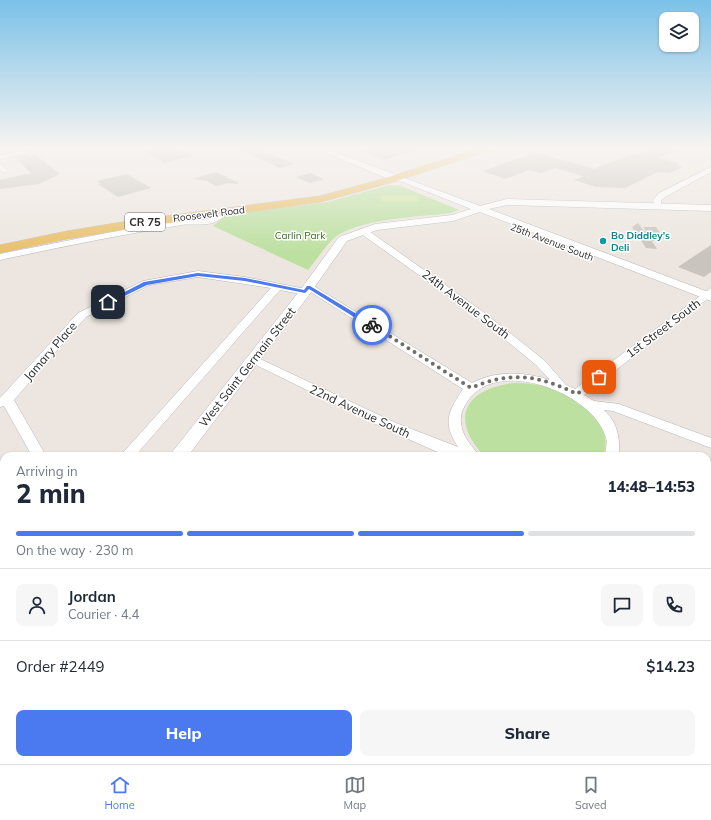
<!DOCTYPE html>
<html lang="en">
<head>
<meta charset="utf-8">
<style>
	:root { --surface:#fff; --page:#f6f6f7; --text:#1f2937; --muted:#747a83; --line:#e0e1e3; --accent:#4a79f0 }
	body { margin:0; font-family:Mulish,sans-serif; background:var(--page); color:var(--text); height:100vh; display:flex; flex-direction:column; font-size:15px; white-space:nowrap }
	* { box-sizing:border-box; margin:0 }
	p { font-size:13px; color:var(--muted) }
	.icon { flex:none; width:22px; height:22px; fill:none; stroke:currentColor; stroke-width:2; stroke-linecap:round; stroke-linejoin:round }
	.map { position:relative; flex:1; overflow:hidden }
	.sheet { position:absolute; left:0px; top:452px; width:711px; height:312px; display:flex; flex-direction:column; background:var(--surface); border-radius:12px 12px 0 0; box-shadow:0 1px 3px #0004 }
	.sheet>* { flex:none }
	.controls { position:absolute; left:659px; top:12px; display:grid; gap:8px }
	.controls a { display:grid; place-items:center; width:40px; height:40px; border-radius:8px; background:var(--surface); box-shadow:0 1px 3px #0004; font-size:20px }
	.pin { position:absolute; display:grid; place-items:center; width:34px; height:34px; color:#fff; margin:-17px; border-radius:8px; box-shadow:0 2px 6px #0006 }
	.courier { position:absolute; display:grid; place-items:center; width:40px; height:40px; margin:-20px; border:3px solid #4a79f0; border-radius:50%; background:#fff; color:#222; box-shadow:0 1px 5px #0007 }
	.overview em { font-style:normal; font-weight:800 }
	.overview div { display:flex; flex-direction:column-reverse }
	.overview { display:flex; align-items:center; justify-content:space-between; height:68px; padding:0 16px }
	h1 { font-size:26px; font-weight:800; line-height:30px }
	.bar { display:grid; grid-template-columns:repeat(4,1fr); gap:6px 4px; align-content:center; height:48px; padding:0 16px }
	.bar i { height:5px; border-radius:3px; background:var(--line) }
	.bar .on { background:var(--accent) }
	.bar p { grid-column:span 4 }
	.line { display:flex; align-items:center; gap:10px; padding:0 16px; border-top:1px solid var(--line) }
	.line div { flex:1 }
	.round { display:grid; place-items:center; flex:none; width:42px; height:42px; border-radius:8px; background:var(--page) }
	.button { display:flex; gap:8px; margin-top:auto; padding:8px 16px }
	.button a { flex:1; height:46px; border-radius:8px; background:var(--accent); color:#fff; font-size:16px; font-weight:800; line-height:46px; text-align:center }
	.button a+a { background:var(--page); color:var(--text) }
	.tab-bar { display:flex; justify-content:space-around; align-items:center; height:56px; border-top:1px solid var(--line); background:var(--surface); font-size:11px; color:var(--muted) }
	.tab-bar a { display:grid; justify-items:center; gap:2px }
	.tab-bar .on { color:var(--accent) }
	.map>svg:first-child { display:block }
</style>
</head>
<body>
<div class="map">
<svg width="711" height="764" viewBox="0 0 711 764">
	<rect width="100%" height="100%" fill="#ede6e0"/>
	<!-- green -->
	<g fill="#bce0a0">
		<path d="M 389,185 L 401,186 L 459,210 L 451,213 C 421,217 356,218 333,239 C 324,248 316,260 308,270 L 213,226 L 226,215 L 328,202 Z"/>
		<path d="M 513,383 C 526,383 540,384 553,389 C 580,399 615,423 603,456 L 483,455 C 449,417 466,389 513,383 Z"/>
	</g>
	<!-- pitch -->
	<polygon fill="#cee69c" points="381,195 417,195 419,202 381,202"/>
	<!-- building -->
	<g fill="#c9c4be">
		<polygon points="163,147 174,147 192,156 165,163 144,151"/>
		<polygon points="233,147 255,147 294,164 280,168"/>
		<polygon points="352,147 422,147 422,149 385,160"/>
		<polygon points="656,147 684,147 658,158 680,163 677,165 683,167 670,173 658,172 625,188 596,187 574,180 583,176 555,168 541,173 529,170 505,179 483,171 537,152 594,169 631,154 636,155"/>
		<polygon points="27,154 29,156 36,155 60,174 39,184 0,189 0,180 31,173 15,157"/>
		<polygon points="216,172 239,183 239,184 229,183 216,186 207,181 192,179"/>
		<polygon points="310,173 324,179 310,183 296,177"/>
		<polygon points="127,174 151,188 118,197 98,184 101,184 97,181"/>
		<polygon points="638,223 644,231 646,231 643,227 656,227 664,238 653,238 655,241 652,241 657,249 646,248 632,227"/>
		<polygon points="711,245 711,272 704,277 678,267"/>
	</g>
	<g fill="none" stroke-linecap="round" stroke-linejoin="round">
		<defs>
			<g id="minor">
				<polygon points="43,147 53,147 0,159 0,155"/>
				<polygon points="0,164 7,170 7,172 3,172 0,170"/>
				<polygon points="711,167 711,172 665,197 661,200 661,208 655,208 653,200 659,193"/>
				<path d="M 216,210 L 222,210 L 222,218 C 209,228 195,223 181,225 C 120,235 60,247 0,260 L 0,254 C 56,243 113,231 170,222 C 178,221 211,221 214,216 C 216,214 216,212 216,210 Z"/>
				<path d="M 360,229 L 366,229 L 482,311 L 544,360 L 566,385 L 575,389 L 711,288 L 711,296 L 584,395 L 594,401 L 619,404 L 711,438 L 711,448 L 613,411 L 604,410 C 618,423 620,438 619,456 L 605,456 C 605,450 608,443 606,438 C 594,392 495,356 467,402 C 462,410 459,417 462,428 C 464,439 473,446 479,456 L 444,455 L 386,429 L 248,361 L 246,359 L 248,357 L 256,357 L 396,423 L 458,447 C 442,422 448,412 463,389 L 309,291 L 308,294 L 305,295 L 280,290 L 135,456 L 120,456 L 271,288 L 198,277 L 149,285 L 86,317 L 14,400 L 46,456 L 32,456 L 4,406 L 0,407 L 0,398 L 78,313 L 143,281 L 198,271 L 245,277 L 306,289 L 304,287 L 306,285 L 312,285 L 472,383 C 496,370 525,372 550,380 L 536,365 L 475,315 L 360,233 Z"/>
				<polygon points="707,532 711,533 711,548 707,547"/>
				<polygon points="707,712 711,713 711,736 707,735"/>
				<polygon points="84,760 110,760 108,764 82,764"/>
				<polygon points="205,760 228,760 230,764 207,764"/>
			</g>
			<g id="tertiary">
				<polygon points="312,147 321,147 480,206 507,199 711,205 711,211 507,205 489,209 711,293 711,301 480,212 453,221 377,230 347,241 309,295 188,456 169,456 301,289 339,237 375,224 452,215 471,209 403,182 391,180"/>
				<polygon points="4,682 4,712 0,714 0,684"/>
			</g>
			<polygon id="primary" points="483,147 496,147 494,149 390,183 321,202 134,228 67,239 0,253 0,245 67,231 134,220 320,196 382,179"/>
		</defs>
		<!-- minor casing -->
		<use href="#minor" stroke="#b3b6bf" stroke-width="1"/>
		<!-- tertiary casing -->
		<use href="#tertiary" stroke="#b3b6bf" stroke-width="1"/>
		<!-- primary casing -->
		<use href="#primary" stroke="#c4c4c4" stroke-width="1"/>
		<!-- minor -->
		<use href="#minor" fill="#fff" fill-rule="evenodd"/>
		<!-- tertiary -->
		<use href="#tertiary" fill="#fff" fill-rule="evenodd"/>
		<!-- primary -->
		<use href="#primary" fill="#e9bf68" fill-rule="evenodd"/>
	</g>
	<!-- sky -->
	<linearGradient id="sky" x2="0" y2="1"><stop stop-color="#7bc1e8"/><stop offset="0.58" stop-color="#f7f4f1"/><stop offset="1" stop-color="#f7f4f1" stop-opacity="0"/></linearGradient>
	<rect width="711" height="254" fill="url(#sky)"/>
	<!-- route -->
	<polygon fill="#4a79f0" points="198,273 245,278 304,290 307,286 310,286 375,325 370,327 309,289 305,293 245,281 198,276 147,285 110,303 105,302 144,282"/>
	<g fill="none" stroke-linecap="round" stroke-linejoin="round">
		<!-- done -->
		<path stroke="#706d6b" stroke-width="4" stroke-dasharray="0 7.2" d="M 372,325 L 471,388 C 510,371 539,375 577,394 L 599,377"/>
	</g>
	<!-- markers -->
	<circle fill="#0f9aa8" stroke="#fff" stroke-width="1.5" cx="603" cy="241" r="4"/>
	<g text-anchor="middle" dominant-baseline="central" stroke-width="3" stroke-linejoin="round" paint-order="stroke">
		<!-- far-street labels -->
		<g font-size="10" fill="#2c2c2c" stroke="#fff">
			<text transform="translate(209 214) rotate(-7)">Roosevelt Road</text>
			<text transform="translate(552 242) rotate(21)">25th Avenue South</text>
		</g>
		<!-- far-park labels -->
		<g font-size="10" fill="#35661f" stroke="#fff">
			<text x="300" y="235">Carlin Park</text>
		</g>
		<!-- far-culture labels -->
		<g font-size="10" font-weight="bold" fill="#0d838f" stroke="#fff" text-anchor="start">
			<text x="611" y="235">Bo Diddley's<tspan x="611" dy="12">Deli</tspan></text>
		</g>
		<!-- shield labels -->
		<rect fill="#fff" stroke="#6b6b6b" stroke-width="1" x="125" y="213" width="40" height="18" rx="3"/>
		<g font-size="11" font-weight="bold" fill="#2c2c2c">
			<text x="145" y="222">CR 75</text>
		</g>
		<!-- street labels -->
		<g font-size="12" fill="#2c2c2c" stroke="#fff">
			<text transform="translate(466 304) rotate(37)">24th Avenue South</text>
			<text transform="translate(663 328) rotate(-37)">1st Street South</text>
			<text transform="translate(50 351) rotate(-49)">Jamary Place</text>
			<text transform="translate(247 367) rotate(-52)">West Saint Germain Street</text>
			<text transform="translate(360 411) rotate(25)">22nd Avenue South</text>
		</g>
	</g>
</svg>
<div class="controls">
<a><svg class="icon" aria-label="layers" viewBox="0 0 24 24"><path d="M12 4l9 5-9 5-9-5zM3 14l9 5 9-5"/></svg></a>
</div>
<div class="pin" style="left:599px;top:377px;background:#ea580c"><svg class="icon" aria-label="bag" viewBox="0 0 24 24"><path d="M5 8h14l-1 12H6zM9 8a3 3 0 0 1 6 0"/></svg></div>
<div class="pin" style="left:108px;top:302px;background:#1f2937"><svg class="icon" aria-label="home" viewBox="0 0 24 24"><path d="M3 11l9-7 9 7M6 9v11h12V9"/></svg></div>
<div class="courier" style="left:372px;top:325px"><svg class="icon" aria-label="bike" viewBox="0 0 24 24"><circle cx="6" cy="16" r="4"/><circle cx="18" cy="16" r="4"/><path d="M6 16l4-8h5l3 8M10 8l3 8H6M13 5h3"/></svg></div>
<section class="sheet">
<div class="overview"><div><h1>2 min</h1><p>Arriving in</p></div><em>14:48–14:53</em></div>
<div class="bar"><i class="on"></i><i class="on"></i><i class="on"></i><i></i><p>On the way · 230 m</p></div>
<div class="line" style="height:72px"><a class="round"><svg class="icon" aria-label="person" viewBox="0 0 24 24"><circle cx="12" cy="8" r="4"/><path d="M4 21q1-7 8-7t8 7"/></svg></a><div><b>Jordan</b><p>Courier · 4.4</p></div><a class="round"><svg class="icon" aria-label="chat" viewBox="0 0 24 24"><path d="M4 5h16v11H9l-5 4z"/></svg></a><a class="round"><svg class="icon" aria-label="phone" viewBox="0 0 24 24"><path d="M5 4h4l2 5-3 2q2 4 5 5l2-3 5 2v4C11 20 4 13 5 4z"/></svg></a></div>
<div class="line" style="height:52px"><div>Order #2449</div><b>$14.23</b></div>
<div class="button"><a>Help</a><a>Share</a></div>
</section>
</div>
<nav class="tab-bar">
<a class="on"><svg class="icon" aria-label="home" viewBox="0 0 24 24"><path d="M3 11l9-7 9 7M6 9v11h12V9"/></svg>Home</a>
<a><svg class="icon" aria-label="map" viewBox="0 0 24 24"><path d="M3 6l6-2 6 2 6-2v14l-6 2-6-2-6 2zM9 4v14M15 6v14"/></svg>Map</a>
<a><svg class="icon" aria-label="saved" viewBox="0 0 24 24"><path d="M7 4h10v16l-5-4-5 4z"/></svg>Saved</a>
</nav>
</body>
</html>
